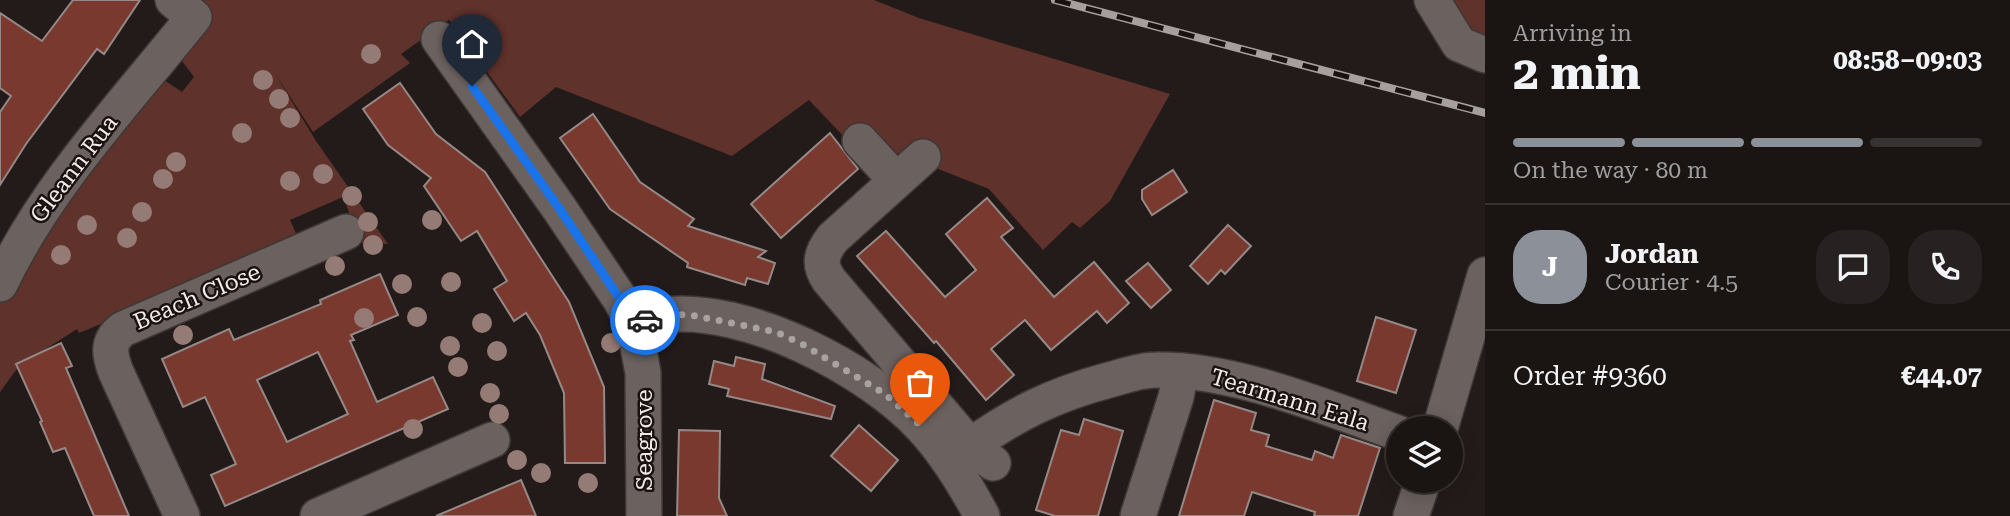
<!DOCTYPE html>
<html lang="en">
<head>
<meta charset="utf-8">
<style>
	:root { --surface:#1a1413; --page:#272121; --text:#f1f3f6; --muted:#9f9ea0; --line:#383333; --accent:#8c9099 }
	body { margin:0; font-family:"Roboto Serif",serif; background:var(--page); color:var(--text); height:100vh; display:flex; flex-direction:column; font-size:26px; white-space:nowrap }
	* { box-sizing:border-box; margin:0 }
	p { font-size:23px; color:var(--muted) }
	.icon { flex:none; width:38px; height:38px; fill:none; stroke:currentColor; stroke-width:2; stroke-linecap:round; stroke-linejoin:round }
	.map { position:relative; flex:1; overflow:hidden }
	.details { display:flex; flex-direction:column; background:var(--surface); width:525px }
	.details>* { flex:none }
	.controls { position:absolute; left:1386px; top:416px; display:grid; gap:14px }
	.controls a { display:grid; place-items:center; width:77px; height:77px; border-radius:50%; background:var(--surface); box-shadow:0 4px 18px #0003,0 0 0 2px var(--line); font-size:35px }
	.pin { position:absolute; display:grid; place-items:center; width:60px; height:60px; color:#fff; margin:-72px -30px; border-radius:50% 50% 50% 0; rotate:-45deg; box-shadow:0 0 7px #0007 }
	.pin .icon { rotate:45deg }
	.courier { position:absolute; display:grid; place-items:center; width:70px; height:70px; margin:-35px; border:5px solid #1a73e8; border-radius:50%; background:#fff; color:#222; box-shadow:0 2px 9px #0007 }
	.headline em { font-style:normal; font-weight:700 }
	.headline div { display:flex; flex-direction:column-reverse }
	.headline { display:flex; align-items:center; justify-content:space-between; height:119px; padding:0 28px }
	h1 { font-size:46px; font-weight:700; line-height:52px }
	.bar { display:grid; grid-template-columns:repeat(4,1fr); gap:10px 7px; align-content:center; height:84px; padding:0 28px }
	.bar i { height:9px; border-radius:5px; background:var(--line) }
	.bar .on { background:var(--accent) }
	.bar p { grid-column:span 4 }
	.line { display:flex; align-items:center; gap:18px; padding:0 28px; border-top:2px solid var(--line) }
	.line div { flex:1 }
	.round { display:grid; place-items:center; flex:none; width:74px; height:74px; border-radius:28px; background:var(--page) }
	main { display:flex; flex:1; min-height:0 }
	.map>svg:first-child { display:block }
</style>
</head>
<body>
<main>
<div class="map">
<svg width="1485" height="516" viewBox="0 0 1485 516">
	<rect width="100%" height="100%" fill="#231b19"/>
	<!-- green -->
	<g fill="#5f322b">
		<polygon points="203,0 874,0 919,18 1170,94 1110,201 1080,228 1072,222 1043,250 989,189 903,155 845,138 809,100 732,156 556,87 520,117 449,20 401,54 410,63 313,132 274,72 316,141 388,244 361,243 343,197 290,220 298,238 294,244 79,333 77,329 19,366 0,392 0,300 22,254 161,78 182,92 194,77 179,57 180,42 209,6"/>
		<polygon points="1450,0 1485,0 1485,44 1479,41"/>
	</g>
	<!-- building -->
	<g fill="#7a392f" stroke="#948987" stroke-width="2" fill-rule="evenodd">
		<polygon points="73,0 140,0 104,54 97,49 26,144 0,185 0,112 11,96 0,88 0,13 42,41"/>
		<polygon points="400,83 436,134 485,172 569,302 604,387 605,463 565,463 564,393 540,335 526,313 514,321 494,289 507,281 477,231 461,241 424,186 431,178 388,145 363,109"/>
		<polygon points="593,114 640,182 694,219 688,226 766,251 758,257 775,263 768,284 747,278 745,285 687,267 688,263 610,209 560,138"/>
		<polygon points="830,133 858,169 781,238 751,204"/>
		<polygon points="1173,170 1187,192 1152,215 1142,199 1142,190"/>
		<polygon points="987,198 1013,228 1001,237 1054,297 1094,262 1129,303 1107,323 1097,311 1051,350 1025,320 991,349 1014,375 986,400 936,341 934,343 857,256 886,231 945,297 976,270 946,234"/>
		<polygon points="1228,225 1251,246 1225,274 1221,270 1208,284 1190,266"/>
		<polygon points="1148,263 1171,290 1151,308 1126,281"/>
		<path d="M 380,274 L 398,315 L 351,335 L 354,340 L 350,341 L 377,402 L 433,377 L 448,409 L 225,506 L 211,475 L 236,464 L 205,397 L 183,407 L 162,359 L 229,329 L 234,340 L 321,304 L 320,300 ZM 318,352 L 348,414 L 287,442 L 257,380 Z"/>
		<polygon points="1376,317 1416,330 1396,393 1357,381"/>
		<polygon points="61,343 72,366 66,368 129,516 94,516 65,448 53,452 40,422 42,421 16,364"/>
		<polygon points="736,357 765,364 762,379 835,406 831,419 727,396 729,389 709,384 714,361 734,366"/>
		<polygon points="1214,400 1256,413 1251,430 1269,435 1266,446 1312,460 1315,451 1333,458 1341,435 1380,448 1358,516 1314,516 1315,512 1252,492 1244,516 1179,516"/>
		<polygon points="1084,419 1123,431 1098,516 1055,516 1036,510 1061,430 1079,435"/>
		<polygon points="859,425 898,460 871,491 831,456"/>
		<polygon points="679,430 720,431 719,498 727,516 677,516"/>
		<polygon points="521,480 536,516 436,516"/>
	</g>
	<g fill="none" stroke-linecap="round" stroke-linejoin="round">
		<defs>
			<g id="minor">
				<polyline points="1432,0 1459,44 1485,55"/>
				<polyline points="439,39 559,208 620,299 634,324 643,373 644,516"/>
				<polyline points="860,141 896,180"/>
				<path d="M 923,157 L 833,238 C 821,253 818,264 829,280 L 970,446 L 993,463"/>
				<path d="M 0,284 C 47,185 126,102 194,17 L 173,0"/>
				<path d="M 634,324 C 644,320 653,316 664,315 C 746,305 868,369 922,427 C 947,454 965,484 982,516"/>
				<polyline points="1440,429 1485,275"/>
				<path d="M 970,446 C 1017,413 1053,395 1109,380 C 1124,376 1140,370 1156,370 C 1232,368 1327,408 1398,433"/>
				<path d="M 182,516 L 116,372 C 109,354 107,341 123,329 L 346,232"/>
				<polyline points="318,516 492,440"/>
				<polyline points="1138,516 1176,397 1181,371"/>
				<polyline points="1411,516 1423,481"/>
			</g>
		</defs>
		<!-- minor casing -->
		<use href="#minor" stroke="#3e3837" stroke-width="38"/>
		<!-- minor -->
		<use href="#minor" stroke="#6b615f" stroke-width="35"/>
		<defs>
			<polyline id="rail" points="1055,0 1485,113"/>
		</defs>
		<!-- rail casing -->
		<use href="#rail" stroke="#a59f9d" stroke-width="8"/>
		<!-- rail -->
		<use href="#rail" stroke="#1a1210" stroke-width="5" stroke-dasharray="16" stroke-linecap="butt"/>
	</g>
	<!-- trees -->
	<g fill="#957b75">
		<circle cx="371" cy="54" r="10"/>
		<circle cx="263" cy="80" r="10"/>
		<circle cx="279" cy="99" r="10"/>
		<circle cx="290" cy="118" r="10"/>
		<circle cx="242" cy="133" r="10"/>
		<circle cx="176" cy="162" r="10"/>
		<circle cx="323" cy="174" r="10"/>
		<circle cx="163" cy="179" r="10"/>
		<circle cx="290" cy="181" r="10"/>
		<circle cx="352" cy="196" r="10"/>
		<circle cx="142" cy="212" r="10"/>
		<circle cx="432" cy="220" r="10"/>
		<circle cx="368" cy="222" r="10"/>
		<circle cx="87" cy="225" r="10"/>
		<circle cx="127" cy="238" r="10"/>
		<circle cx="373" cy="245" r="10"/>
		<circle cx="61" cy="255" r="10"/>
		<circle cx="335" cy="266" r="10"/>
		<circle cx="451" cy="282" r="10"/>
		<circle cx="402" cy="284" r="10"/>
		<circle cx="417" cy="317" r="10"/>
		<circle cx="364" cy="318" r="10"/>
		<circle cx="482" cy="323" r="10"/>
		<circle cx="183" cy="335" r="10"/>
		<circle cx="611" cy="343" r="10"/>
		<circle cx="450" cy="346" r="10"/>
		<circle cx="497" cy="351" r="10"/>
		<circle cx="458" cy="367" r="10"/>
		<circle cx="490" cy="393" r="10"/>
		<circle cx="499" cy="414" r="10"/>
		<circle cx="413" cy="429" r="10"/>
		<circle cx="517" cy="460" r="10"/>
		<circle cx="541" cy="473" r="10"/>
		<circle cx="588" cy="483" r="10"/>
	</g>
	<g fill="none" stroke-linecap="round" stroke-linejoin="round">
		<!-- done -->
		<polyline stroke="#a8a2a0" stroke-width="7" stroke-dasharray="0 12.6" points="645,320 664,314 691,315 776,332 802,344 885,394 920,425"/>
		<!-- route -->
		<polyline stroke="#1a73e8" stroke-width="9" points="472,86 559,208 620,299 634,324 645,320"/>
	</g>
	<g text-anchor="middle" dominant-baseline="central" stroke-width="5" stroke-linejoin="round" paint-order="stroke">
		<!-- street labels -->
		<g font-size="23" fill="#f0eae9" stroke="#1a1210">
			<text transform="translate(74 169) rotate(-53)">Gleann Rua</text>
			<text transform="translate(197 297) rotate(-23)">Beach Close</text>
			<text transform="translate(1290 400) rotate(17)">Tearmann Eala</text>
			<text transform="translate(644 440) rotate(-90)">Seagrove</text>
		</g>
	</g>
</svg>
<div class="controls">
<a><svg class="icon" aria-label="layers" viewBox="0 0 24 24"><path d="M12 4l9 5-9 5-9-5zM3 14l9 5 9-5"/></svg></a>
</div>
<div class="pin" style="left:920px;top:425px;background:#ea580c"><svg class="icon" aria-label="bag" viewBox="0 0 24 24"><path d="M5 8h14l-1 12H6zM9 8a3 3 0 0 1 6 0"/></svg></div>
<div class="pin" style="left:472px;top:86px;background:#1f2937"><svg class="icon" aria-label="home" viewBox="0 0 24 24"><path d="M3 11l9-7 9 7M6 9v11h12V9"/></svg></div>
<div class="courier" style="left:645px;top:320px"><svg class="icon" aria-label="car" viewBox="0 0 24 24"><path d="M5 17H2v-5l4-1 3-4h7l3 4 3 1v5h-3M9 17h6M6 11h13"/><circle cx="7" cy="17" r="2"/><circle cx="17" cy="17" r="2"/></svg></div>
</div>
<section class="details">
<div class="headline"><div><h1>2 min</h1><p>Arriving in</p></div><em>08:58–09:03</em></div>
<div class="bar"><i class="on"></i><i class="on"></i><i class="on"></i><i></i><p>On the way · 80 m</p></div>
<div class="line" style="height:126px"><b class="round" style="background:var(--accent);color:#fff">J</b><div><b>Jordan</b><p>Courier · 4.5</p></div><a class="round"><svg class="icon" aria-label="chat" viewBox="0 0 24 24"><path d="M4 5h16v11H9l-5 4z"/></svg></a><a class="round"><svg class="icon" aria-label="phone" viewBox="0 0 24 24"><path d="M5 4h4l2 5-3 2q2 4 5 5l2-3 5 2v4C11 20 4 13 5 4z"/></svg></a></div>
<div class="line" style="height:91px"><div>Order #9360</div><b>€44.07</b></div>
</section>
</main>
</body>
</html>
